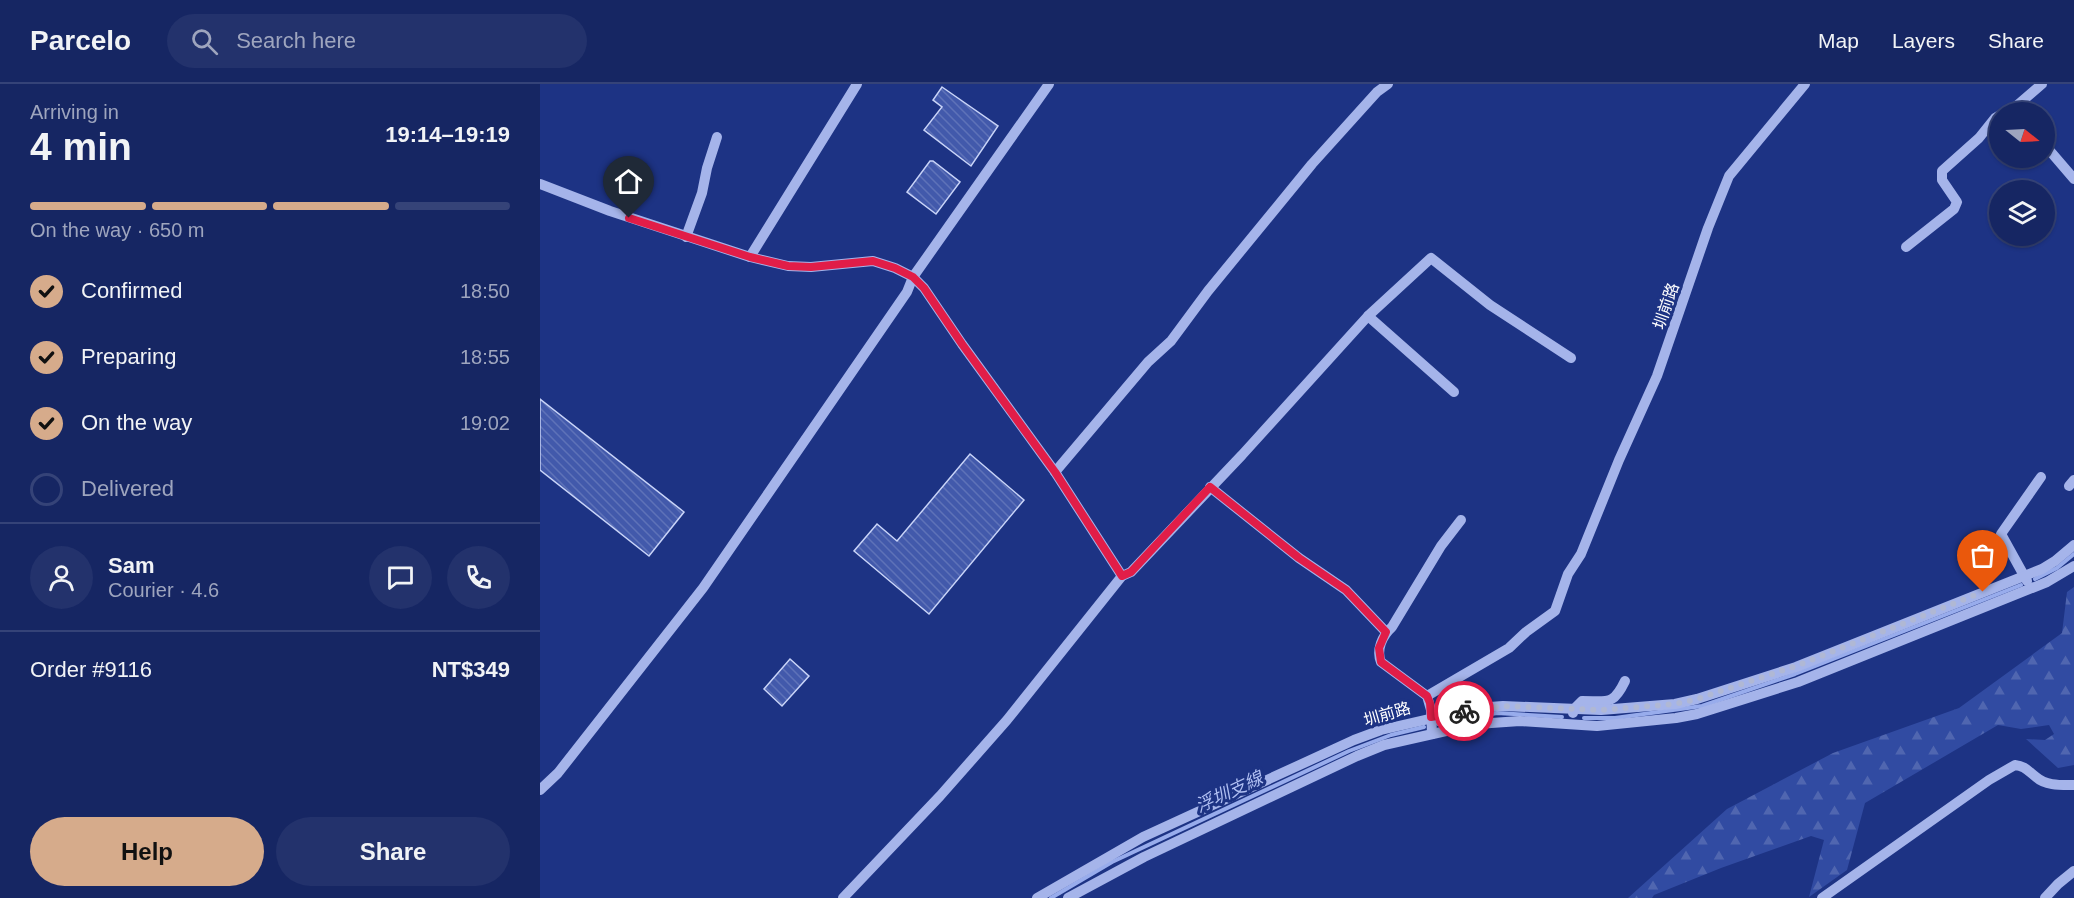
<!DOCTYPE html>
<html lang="en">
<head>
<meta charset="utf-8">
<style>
	:root { --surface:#162663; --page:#23326c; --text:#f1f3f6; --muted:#9ea5be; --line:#354378; --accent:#d6ab8b }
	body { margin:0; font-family:Arial,"Noto Sans TC",sans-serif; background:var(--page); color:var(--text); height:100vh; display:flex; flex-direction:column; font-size:22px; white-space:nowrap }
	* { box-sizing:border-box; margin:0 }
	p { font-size:20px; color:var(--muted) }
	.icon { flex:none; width:33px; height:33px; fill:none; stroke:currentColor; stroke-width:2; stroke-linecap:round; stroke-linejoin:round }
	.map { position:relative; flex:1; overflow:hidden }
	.details { display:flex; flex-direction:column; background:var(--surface); width:540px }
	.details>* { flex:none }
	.needle { width:39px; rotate:108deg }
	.buttons { position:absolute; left:1449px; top:18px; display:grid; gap:12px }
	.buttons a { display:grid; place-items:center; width:66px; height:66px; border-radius:50%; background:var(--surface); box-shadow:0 2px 4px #0004,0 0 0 2px var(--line); font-size:30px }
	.pin { position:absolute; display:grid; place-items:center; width:51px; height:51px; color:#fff; margin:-62px -26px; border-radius:50% 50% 50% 0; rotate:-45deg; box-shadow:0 0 6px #0007 }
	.pin .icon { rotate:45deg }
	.courier { position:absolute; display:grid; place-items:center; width:60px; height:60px; margin:-30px; border:4px solid #e11d48; border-radius:50%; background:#fff; color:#222; box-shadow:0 2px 8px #0007 }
	.headline em { font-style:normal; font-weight:700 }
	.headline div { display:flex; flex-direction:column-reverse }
	.headline { display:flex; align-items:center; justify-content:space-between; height:102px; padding:0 30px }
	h1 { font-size:39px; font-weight:700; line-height:45px }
	.bar { display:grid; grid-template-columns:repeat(4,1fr); gap:9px 6px; align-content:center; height:72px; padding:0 30px }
	.bar i { height:8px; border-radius:4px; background:var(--line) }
	.bar .current { background:var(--accent) }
	.bar p { grid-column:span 4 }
	.line { display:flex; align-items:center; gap:15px; padding:0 30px; border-top:2px solid var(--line) }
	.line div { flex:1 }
	.round { display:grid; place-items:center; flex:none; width:63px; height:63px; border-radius:32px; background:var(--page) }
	ol { padding:0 30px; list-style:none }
	li { display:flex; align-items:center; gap:18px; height:66px }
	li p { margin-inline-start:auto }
	li .icon { padding:6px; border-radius:50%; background:var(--accent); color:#111; stroke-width:4 }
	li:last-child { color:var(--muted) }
	li i { width:33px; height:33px; border:3px solid var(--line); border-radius:50% }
	.action { display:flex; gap:12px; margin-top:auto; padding:12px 30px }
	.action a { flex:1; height:69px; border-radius:36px; background:var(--accent); color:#111; font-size:24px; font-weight:700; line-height:69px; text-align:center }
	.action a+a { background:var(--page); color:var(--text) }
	header { display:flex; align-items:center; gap:36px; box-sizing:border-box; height:84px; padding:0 30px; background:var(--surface); border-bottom:2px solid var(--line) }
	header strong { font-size:28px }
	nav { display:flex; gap:33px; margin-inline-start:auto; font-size:21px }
	.search { width:420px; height:54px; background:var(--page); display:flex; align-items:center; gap:15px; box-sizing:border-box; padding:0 21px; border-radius:33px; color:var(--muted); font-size:22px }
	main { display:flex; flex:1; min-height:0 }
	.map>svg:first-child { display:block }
</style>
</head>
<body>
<header>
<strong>Parcelo</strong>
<div class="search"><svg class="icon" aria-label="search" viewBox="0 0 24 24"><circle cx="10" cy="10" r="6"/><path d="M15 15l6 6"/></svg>Search here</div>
<nav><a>Map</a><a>Layers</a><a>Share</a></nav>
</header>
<main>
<section class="details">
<div class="headline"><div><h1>4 min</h1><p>Arriving in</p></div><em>19:14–19:19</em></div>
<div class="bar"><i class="current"></i><i class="current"></i><i class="current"></i><i></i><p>On the way · 650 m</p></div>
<ol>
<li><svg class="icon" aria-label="check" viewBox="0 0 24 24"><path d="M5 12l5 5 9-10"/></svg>Confirmed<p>18:50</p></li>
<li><svg class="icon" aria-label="check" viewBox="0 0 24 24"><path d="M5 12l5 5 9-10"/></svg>Preparing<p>18:55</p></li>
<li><svg class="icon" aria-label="check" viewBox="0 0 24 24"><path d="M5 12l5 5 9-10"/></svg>On the way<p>19:02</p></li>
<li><i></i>Delivered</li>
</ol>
<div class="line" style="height:108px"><a class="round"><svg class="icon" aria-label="person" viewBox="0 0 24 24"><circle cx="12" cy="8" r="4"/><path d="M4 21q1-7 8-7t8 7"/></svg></a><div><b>Sam</b><p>Courier · 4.6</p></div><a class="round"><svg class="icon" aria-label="chat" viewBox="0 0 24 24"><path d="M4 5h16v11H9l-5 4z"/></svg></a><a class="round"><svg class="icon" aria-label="phone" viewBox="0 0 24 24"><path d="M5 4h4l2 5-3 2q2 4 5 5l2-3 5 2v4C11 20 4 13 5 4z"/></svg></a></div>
<div class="line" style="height:78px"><div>Order #9116</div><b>NT$349</b></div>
<div class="action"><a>Help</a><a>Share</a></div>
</section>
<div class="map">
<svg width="1534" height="814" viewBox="0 0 1534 814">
	<defs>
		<pattern id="forest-firs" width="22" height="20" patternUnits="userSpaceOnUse" patternTransform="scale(1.5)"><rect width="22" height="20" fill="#314ba2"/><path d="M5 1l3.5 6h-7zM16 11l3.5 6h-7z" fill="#5066b0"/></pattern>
		<pattern id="building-back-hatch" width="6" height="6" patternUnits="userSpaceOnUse" patternTransform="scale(1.5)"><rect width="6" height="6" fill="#4259ab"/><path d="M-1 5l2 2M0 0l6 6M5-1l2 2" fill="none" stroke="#5e72b8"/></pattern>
	</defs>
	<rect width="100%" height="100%" fill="#1d3384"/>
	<!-- forest -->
	<polygon fill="url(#forest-firs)" points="1534,503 1534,681 1518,684 1486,655 1505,656 1514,650 1509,641 1481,645 1458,641 1325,719 1307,786 1269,813 1284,756 1271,752 1181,784 1114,811 1112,814 1088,814 1187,725 1293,669 1419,624 1522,549 1527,508"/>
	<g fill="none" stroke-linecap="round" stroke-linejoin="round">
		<!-- stream -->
		<g stroke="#98acec" stroke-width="4">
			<polyline points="1495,495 1517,484 1534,470"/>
			<polyline points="1044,634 1075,634 1162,622 1255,590 1481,501"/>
			<polyline points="898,640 957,629 1022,633"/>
			<polyline points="511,814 572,778 809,667 851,651 884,643"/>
		</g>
	</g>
	<!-- building -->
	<g fill="url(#building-back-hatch)" stroke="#c9d4f8" stroke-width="1.5">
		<polygon points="402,3 458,42 431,82 384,46 402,23 393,16"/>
		<polygon points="390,77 393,77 420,98 396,130 367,108"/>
		<polygon points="0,315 144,428 109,472 0,386"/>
		<polygon points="430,370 484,416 389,530 314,467 337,440 357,457"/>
		<polygon points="250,575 269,592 242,622 224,605"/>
	</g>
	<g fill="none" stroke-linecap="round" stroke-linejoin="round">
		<!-- minor -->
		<g stroke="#a5b4ea" stroke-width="10">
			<polyline points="1465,28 1474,24 1502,0"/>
			<polyline points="1504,60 1534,95"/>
			<polyline points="0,100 70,127 210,173 248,182 271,183 333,177 355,184 373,193 384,204 422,260 515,388 582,492"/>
			<polyline points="146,153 162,109 167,84 177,53"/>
			<polyline points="1366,163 1414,125 1417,118 1402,96 1402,87 1439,54 1455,34 1460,31"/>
			<polyline points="210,173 317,0"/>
			<polyline points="828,232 914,308"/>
			<polyline points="515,388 608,278 631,257 668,207 772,80 837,8 848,0"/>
			<polyline points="1529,402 1534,396"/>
			<polyline points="670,403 759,474 806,506 846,548"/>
			<polyline points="1487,497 1461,450 1501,393"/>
			<polyline points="887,612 969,564 986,548 1015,527 1028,490 1041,470 1079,376 1117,292 1168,144 1189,92 1265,0"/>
			<path d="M 1033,629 L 1033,626 L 1042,617 C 1068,617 1073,622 1085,597"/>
			<path d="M 892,650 L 891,626 L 887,612 L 841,578 C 836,566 842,552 852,543 L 901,462 L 921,436"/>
			<polyline points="0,706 18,689 163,504 367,208 373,193 509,0"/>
			<polyline points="303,814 400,712 467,636 582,492 591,488 702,371 828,232 891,174 950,221 1031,274"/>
			<polyline points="497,814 603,753 814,656 841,646 937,624 963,622 1061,626 1135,620 1157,615 1256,583 1502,485 1515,477 1534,461"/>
			<polyline points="528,814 604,773 817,672 844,661 937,640 980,637 1057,642 1136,634 1157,630 1258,598 1507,498 1534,482"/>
			<path d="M 1282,814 L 1449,696 L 1475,681 C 1485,682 1488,687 1496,693 C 1506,702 1521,701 1534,701"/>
			<polyline points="1505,814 1518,800 1534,787"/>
		</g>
	</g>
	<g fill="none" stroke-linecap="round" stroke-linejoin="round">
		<!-- done -->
		<polyline stroke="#b0b8d4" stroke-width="6" stroke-dasharray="0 10.8" points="924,627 963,622 1061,626 1135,620 1157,615 1256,582 1443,508"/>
		<!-- route -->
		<polyline stroke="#e11d48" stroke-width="8" points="89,134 210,173 248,182 271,183 333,177 355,184 373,193 384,204 422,260 515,388 582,492 591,488 670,403 759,474 806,506 846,548 839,564 841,578 887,612 890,619 891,633 924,627"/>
	</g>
	<g text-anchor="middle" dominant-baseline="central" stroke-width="6" stroke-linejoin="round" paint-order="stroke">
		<!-- street labels -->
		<g font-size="16" fill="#fff" stroke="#1d3384">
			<text transform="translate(1126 222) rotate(-71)">圳前路</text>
			<text transform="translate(847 630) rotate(-16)">圳前路</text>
		</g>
		<!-- water labels -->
		<g font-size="18" font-style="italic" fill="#b0bff2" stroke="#1d3384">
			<text transform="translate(689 708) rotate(-25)">浮圳支線</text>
		</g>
	</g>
</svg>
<div class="buttons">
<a><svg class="needle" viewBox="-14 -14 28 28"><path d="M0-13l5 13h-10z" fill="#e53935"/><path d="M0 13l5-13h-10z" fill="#9ea5be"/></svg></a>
<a><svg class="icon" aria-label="layers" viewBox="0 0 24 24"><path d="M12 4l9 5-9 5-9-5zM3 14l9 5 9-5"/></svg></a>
</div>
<div class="pin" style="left:1443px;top:508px;background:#ea580c"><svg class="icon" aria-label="bag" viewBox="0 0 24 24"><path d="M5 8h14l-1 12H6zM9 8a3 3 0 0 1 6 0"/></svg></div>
<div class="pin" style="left:89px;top:134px;background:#1f2937"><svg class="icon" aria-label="home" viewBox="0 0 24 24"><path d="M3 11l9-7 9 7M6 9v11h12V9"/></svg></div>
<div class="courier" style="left:924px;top:627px"><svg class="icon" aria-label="bike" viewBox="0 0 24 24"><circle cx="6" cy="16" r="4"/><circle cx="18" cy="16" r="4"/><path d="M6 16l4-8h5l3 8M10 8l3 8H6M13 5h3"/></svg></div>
</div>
</main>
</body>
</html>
